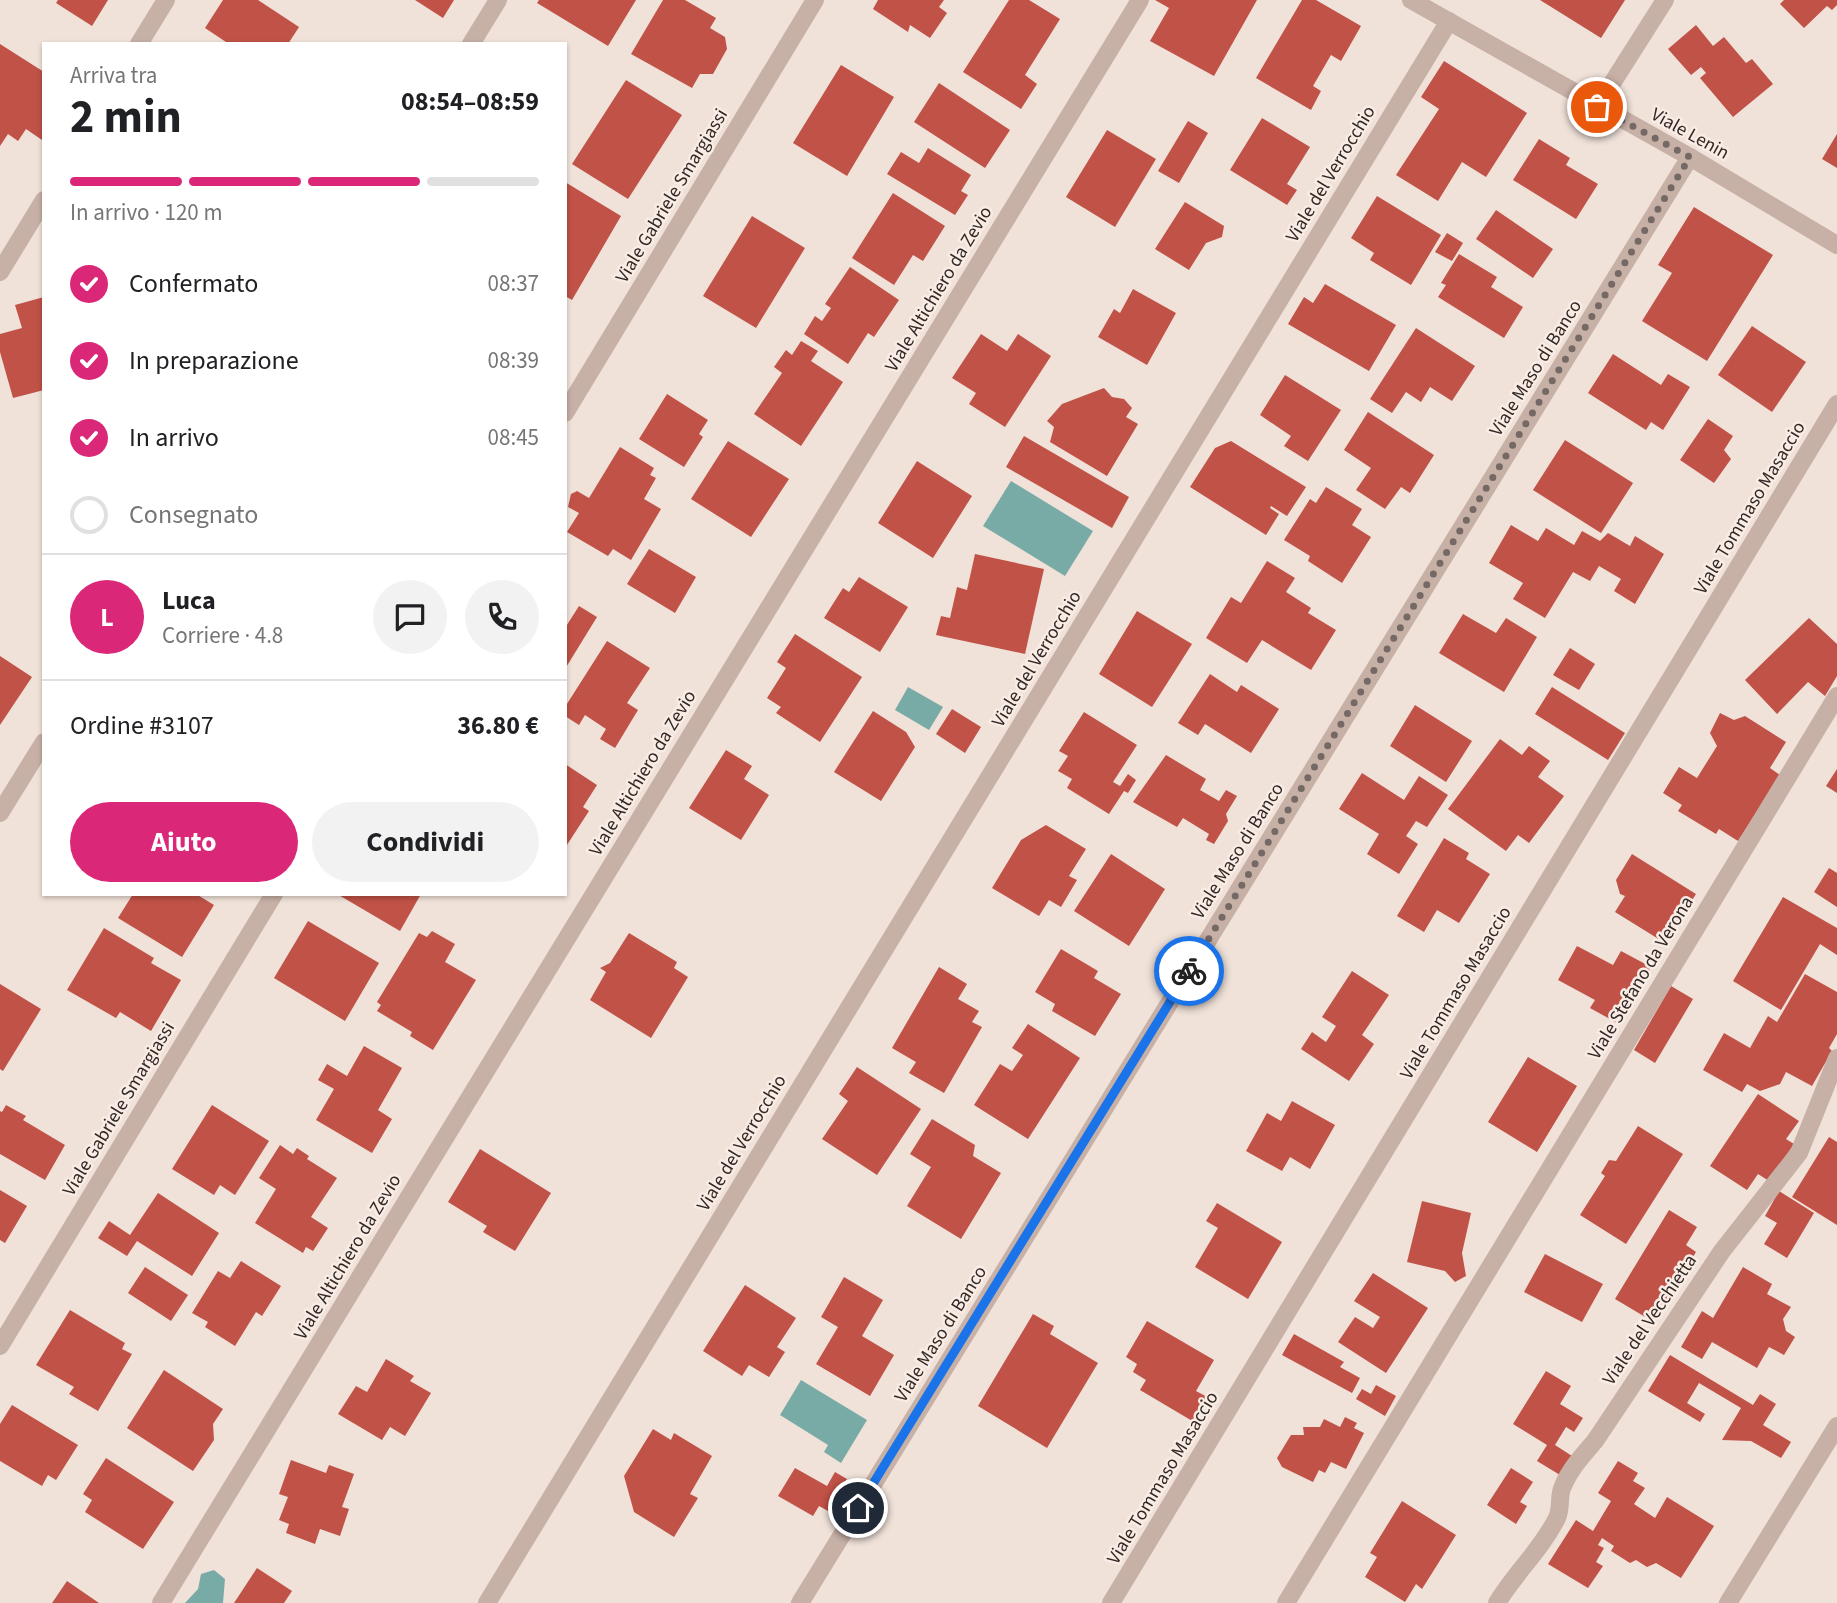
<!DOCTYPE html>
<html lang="it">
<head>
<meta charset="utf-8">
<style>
	:root { --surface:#fff; --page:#f2f2f2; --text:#202124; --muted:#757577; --line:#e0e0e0; --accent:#db2777 }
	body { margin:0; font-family:"Source Sans 3",sans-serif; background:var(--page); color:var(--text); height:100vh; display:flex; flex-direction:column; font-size:26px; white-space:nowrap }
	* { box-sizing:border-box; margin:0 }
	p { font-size:23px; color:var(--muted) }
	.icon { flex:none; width:38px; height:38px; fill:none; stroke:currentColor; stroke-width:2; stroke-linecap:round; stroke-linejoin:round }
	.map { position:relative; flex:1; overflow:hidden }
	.side { position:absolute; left:42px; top:42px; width:525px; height:854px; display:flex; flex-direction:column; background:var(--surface); border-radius:0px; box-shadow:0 2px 5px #0004 }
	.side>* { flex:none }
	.pin { position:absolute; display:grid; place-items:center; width:60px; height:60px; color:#fff; margin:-30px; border:4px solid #fff; border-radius:50%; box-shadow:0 2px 7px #0007 }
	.courier { position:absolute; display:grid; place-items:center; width:70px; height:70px; margin:-35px; border:5px solid #1a73e8; border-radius:50%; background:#fff; color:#222; box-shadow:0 2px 9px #0007 }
	.summary em { font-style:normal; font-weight:700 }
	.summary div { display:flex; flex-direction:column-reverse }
	.summary { display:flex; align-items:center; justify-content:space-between; height:119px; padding:0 28px }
	h1 { font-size:46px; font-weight:700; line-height:52px }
	.bar { display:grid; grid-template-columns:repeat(4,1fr); gap:10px 7px; align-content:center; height:84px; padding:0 28px }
	.bar i { height:9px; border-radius:5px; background:var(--line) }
	.bar .active { background:var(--accent) }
	.bar p { grid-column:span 4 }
	.line { display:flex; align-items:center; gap:18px; padding:0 28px; border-top:2px solid var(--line) }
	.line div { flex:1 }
	.round { display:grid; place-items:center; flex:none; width:74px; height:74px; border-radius:37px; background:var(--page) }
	ol { padding:0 28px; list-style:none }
	li { display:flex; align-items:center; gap:21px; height:77px }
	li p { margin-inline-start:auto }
	li .icon { padding:7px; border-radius:50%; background:var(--accent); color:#fff; stroke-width:4 }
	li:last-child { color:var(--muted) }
	li i { width:38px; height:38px; border:4px solid var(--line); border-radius:50% }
	.action { display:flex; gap:14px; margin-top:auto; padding:14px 28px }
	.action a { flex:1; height:80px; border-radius:42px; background:var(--accent); color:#fff; font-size:28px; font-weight:700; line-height:80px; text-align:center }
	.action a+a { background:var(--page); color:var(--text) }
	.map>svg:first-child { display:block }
</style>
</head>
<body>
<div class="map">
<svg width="1837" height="1603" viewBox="0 0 1837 1603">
	<rect width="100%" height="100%" fill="#f0e2d9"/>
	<!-- water -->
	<g fill="#79aba6">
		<polygon points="1011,481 1093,531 1065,576 983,526"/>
		<polygon points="908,687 943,707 929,730 895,710"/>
		<polygon points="801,1380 867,1420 841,1463 824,1452 828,1445 780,1415"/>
		<polygon points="214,1570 225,1579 223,1603 185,1603 198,1589 201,1574"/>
	</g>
	<!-- building -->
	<g fill="#c05247">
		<polygon points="58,0 108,0 92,26 56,3"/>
		<polygon points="223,0 258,0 299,27 288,44 229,44 205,28"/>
		<polygon points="415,0 454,0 443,18"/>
		<polygon points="539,0 636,0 608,46 537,3"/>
		<polygon points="663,0 685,0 716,18 710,28 725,37 727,49 713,74 700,74 692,88 631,54"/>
		<polygon points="878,0 944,0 939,7 947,13 930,38 910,25 908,32 873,9"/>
		<polygon points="1009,0 1029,0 1060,19 1025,75 1037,84 1021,109 963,72"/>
		<polygon points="1155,0 1257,0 1214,76 1150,41 1169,8"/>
		<polygon points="1302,0 1316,0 1361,26 1341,61 1331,55 1313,86 1321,91 1311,110 1256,78"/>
		<polygon points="1540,0 1625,0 1601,38"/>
		<polygon points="1784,0 1837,0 1837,5 1832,10 1827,6 1804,28 1780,4"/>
		<polygon points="1696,25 1713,46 1724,37 1746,63 1752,59 1773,84 1733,117 1700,78 1706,73 1701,67 1691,75 1668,49"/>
		<polygon points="0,44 44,72 42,140 26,129 18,141 8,134 0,146"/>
		<polygon points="1444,61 1527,113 1486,177 1462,162 1438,201 1396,175 1439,109 1421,97"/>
		<polygon points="841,65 894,97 847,176 793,143"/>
		<polygon points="626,80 682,115 628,199 572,164"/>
		<polygon points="939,83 1010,130 985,168 914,122"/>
		<polygon points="1262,118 1310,147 1287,184 1297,190 1287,205 1230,170"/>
		<polygon points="1188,121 1208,133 1179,183 1158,171"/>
		<polygon points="1107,130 1156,159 1115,227 1066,197"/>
		<polygon points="1837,134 1837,168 1822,159"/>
		<polygon points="1539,139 1570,158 1566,165 1598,184 1576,219 1513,180"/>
		<polygon points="928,148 971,175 961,191 968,195 955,215 887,174 901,152 919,163"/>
		<polygon points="565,182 621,216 572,300 565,296"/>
		<polygon points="893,193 945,226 923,261 913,255 894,285 852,258"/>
		<polygon points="1377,196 1441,235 1411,285 1370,260 1374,253 1351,238"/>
		<polygon points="1185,202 1224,226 1222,237 1206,243 1189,270 1155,249"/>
		<polygon points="1694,207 1773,255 1707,361 1642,321 1672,273 1658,265"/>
		<polygon points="1496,210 1553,249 1533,278 1476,239"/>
		<polygon points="752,216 805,248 756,328 703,296"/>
		<polygon points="1447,233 1463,243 1452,261 1435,252"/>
		<polygon points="1459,254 1497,277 1491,287 1523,307 1504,338 1438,297 1446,285 1441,283"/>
		<polygon points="850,267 899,300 874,337 868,333 848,364 804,334 815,316 822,321 831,308 825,304"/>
		<polygon points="1325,284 1396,325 1369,371 1288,324 1304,297 1313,303"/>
		<polygon points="1133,289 1176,313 1147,365 1098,337 1114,309 1120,313"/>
		<polygon points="44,297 44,390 13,398 0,352 0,334 22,328 15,305"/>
		<polygon points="1752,326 1806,362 1772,412 1718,375"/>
		<polygon points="1416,328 1475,366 1452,401 1430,387 1421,402 1406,392 1392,413 1370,399"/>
		<polygon points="981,334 1007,351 1018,334 1051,356 1005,427 969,404 976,393 952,378"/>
		<polygon points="801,341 818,351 811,361 843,382 801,446 754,414 782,373 774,367 786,350 792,355"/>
		<polygon points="1613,354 1661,385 1668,374 1690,387 1663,430 1651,422 1646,430 1588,393"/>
		<polygon points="1285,375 1341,410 1308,461 1284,446 1291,436 1260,415"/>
		<polygon points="1104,388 1112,397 1124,399 1132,408 1126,417 1138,424 1107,476 1050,442 1054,427 1047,421 1062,404"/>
		<polygon points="667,394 708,420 699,434 703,437 684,467 639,439"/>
		<polygon points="1368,412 1434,455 1410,493 1401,487 1385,509 1356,490 1371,468 1344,450"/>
		<polygon points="1708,419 1733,436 1724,450 1731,459 1714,483 1680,460"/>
		<polygon points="1024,436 1129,497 1112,528 1006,467"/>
		<polygon points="1565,440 1633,483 1601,533 1533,490"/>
		<polygon points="728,441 789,479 751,537 691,499"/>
		<polygon points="1231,441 1306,487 1287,516 1271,506 1270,508 1279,514 1266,535 1190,487 1215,448"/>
		<polygon points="620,447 654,468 650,475 656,478 644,499 661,509 631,560 613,549 608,556 567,532 579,513 568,507 571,494 577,491 589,498"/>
		<polygon points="917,461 972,496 933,558 878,523"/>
		<polygon points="1326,487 1362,509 1352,525 1371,537 1342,583 1308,561 1310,556 1284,540 1310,499 1316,503"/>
		<polygon points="1511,525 1538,541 1546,528 1574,545 1582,531 1600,541 1608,533 1630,546 1635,536 1664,554 1635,604 1614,591 1621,579 1599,566 1590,581 1573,572 1545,618 1513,599 1523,583 1489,563"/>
		<polygon points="649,549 696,577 675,613 627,584"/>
		<polygon points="975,554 1044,569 1025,654 936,635 941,616 950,618 957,587 967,590"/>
		<polygon points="1267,561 1295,578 1286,592 1311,608 1308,613 1336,630 1311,670 1262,640 1247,663 1206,638 1231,597 1241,603"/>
		<polygon points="859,577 908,607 880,652 824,618 843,588 849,592"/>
		<polygon points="579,606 597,617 565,669 565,628"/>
		<polygon points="1137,611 1192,644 1152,707 1099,674"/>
		<polygon points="1463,614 1496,633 1506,618 1537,637 1504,692 1439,653"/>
		<polygon points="1809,618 1837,644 1837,676 1825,696 1808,682 1777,714 1745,680"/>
		<polygon points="795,634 862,677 820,742 776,713 781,707 767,698 786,668 777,662"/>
		<polygon points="607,641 650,668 627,703 638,710 615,748 600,739 606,729 585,715 579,725 565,716 565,707"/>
		<polygon points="1570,648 1595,664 1579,690 1553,675"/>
		<polygon points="0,656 32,677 0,725"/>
		<polygon points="1210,674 1237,692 1241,685 1279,709 1251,753 1205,724 1198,735 1178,723"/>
		<polygon points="1552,687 1625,733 1608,760 1535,714"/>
		<polygon points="1415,705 1472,741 1446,782 1390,746"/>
		<polygon points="952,709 981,727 965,753 936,734"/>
		<polygon points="873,711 906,732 915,747 881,801 834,772"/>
		<polygon points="1084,712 1137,745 1113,782 1120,786 1128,774 1136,780 1128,793 1124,791 1109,814 1067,788 1072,779 1058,771 1068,756 1059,751"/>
		<polygon points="1720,713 1734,720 1745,716 1786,742 1770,768 1780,775 1738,841 1719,829 1716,834 1678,811 1682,805 1663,793 1679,767 1697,778 1717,746 1710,733"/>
		<polygon points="1500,739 1522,755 1529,746 1550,761 1538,777 1564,796 1529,843 1518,835 1506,851 1448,809"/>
		<polygon points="726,750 752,766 744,779 769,795 741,840 689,808"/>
		<polygon points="1166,755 1206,779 1200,790 1219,801 1226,790 1237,796 1226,814 1228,821 1214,844 1206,840 1209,834 1183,818 1177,827 1133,802"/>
		<polygon points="565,764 597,785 583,807 589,811 565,848"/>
		<polygon points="1837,769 1837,793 1826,786"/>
		<polygon points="1362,773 1404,800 1419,776 1448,795 1427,827 1416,821 1406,836 1418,844 1399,874 1367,854 1379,834 1339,809"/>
		<polygon points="1046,825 1086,849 1069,876 1077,880 1061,907 1049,900 1039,916 992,888 1021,840"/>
		<polygon points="1444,838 1469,853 1466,859 1490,874 1459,923 1437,910 1424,932 1397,916"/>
		<polygon points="1111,854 1165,889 1129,946 1074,911"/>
		<polygon points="1632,854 1696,894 1665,943 1615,912 1625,896 1620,894 1616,880"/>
		<polygon points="1829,868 1837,873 1837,907 1814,892"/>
		<polygon points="133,894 196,894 214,905 182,957 118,918"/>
		<polygon points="337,894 421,894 400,931"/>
		<polygon points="1783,897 1837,928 1837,955 1820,944 1781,1010 1733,981"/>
		<polygon points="308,921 379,963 345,1021 274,978"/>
		<polygon points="104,928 154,958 151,963 181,980 151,1031 120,1012 116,1018 67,990"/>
		<polygon points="432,931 455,944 445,962 476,980 433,1050 410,1036 412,1032 377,1011 381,1005 377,1002 419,933 427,937"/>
		<polygon points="629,933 677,962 674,968 688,977 651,1038 590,1000 606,972 600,968 610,963"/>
		<polygon points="1577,946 1613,965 1621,951 1651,967 1619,1024 1590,1008 1595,1000 1558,980"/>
		<polygon points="1061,949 1098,971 1094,978 1121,994 1095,1036 1052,1011 1055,1004 1035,992"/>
		<polygon points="939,967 967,984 958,999 979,1011 972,1022 982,1027 944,1093 909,1073 916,1062 892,1048"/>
		<polygon points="1352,971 1389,995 1362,1035 1374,1044 1349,1081 1301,1049 1312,1032 1326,1042 1336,1026 1322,1017"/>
		<polygon points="1805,974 1837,992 1837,1034 1829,1048 1832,1051 1812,1086 1786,1072 1780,1084 1760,1091 1747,1084 1742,1092 1703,1070 1724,1033 1750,1048 1768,1016 1777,1022"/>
		<polygon points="0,984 41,1009 3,1071 0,1069"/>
		<polygon points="1671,986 1693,999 1655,1063 1634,1050"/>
		<polygon points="1028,1024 1080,1058 1028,1139 974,1105 1000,1064 1012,1071 1023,1055 1012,1048"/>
		<polygon points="364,1046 402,1068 378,1110 392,1119 372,1153 316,1120 334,1089 318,1080 327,1064 347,1076"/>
		<polygon points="1528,1057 1577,1086 1537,1152 1488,1122"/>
		<polygon points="857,1067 921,1109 877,1175 822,1139 848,1101 839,1094"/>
		<polygon points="1758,1094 1799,1121 1786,1139 1794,1144 1769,1181 1758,1174 1747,1190 1710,1166"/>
		<polygon points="1292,1101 1335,1125 1310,1169 1290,1157 1282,1171 1246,1151 1267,1113 1281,1121"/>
		<polygon points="6,1105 26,1116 23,1120 65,1145 45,1180 0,1154 0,1111 2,1112"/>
		<polygon points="212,1105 269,1141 235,1195 220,1185 214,1195 172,1169"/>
		<polygon points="932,1119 975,1145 973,1156 1001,1173 961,1239 907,1206 931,1167 910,1154"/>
		<polygon points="1638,1126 1683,1154 1626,1244 1580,1215 1605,1176 1601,1173 1609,1160 1616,1161"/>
		<polygon points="1829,1137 1837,1142 1837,1225 1792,1197"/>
		<polygon points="280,1145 293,1154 297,1148 309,1156 307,1159 337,1178 311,1217 328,1228 313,1251 306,1247 303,1253 255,1223 276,1189 259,1178"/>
		<polygon points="480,1149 551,1193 515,1251 483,1232 487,1226 448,1202"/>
		<polygon points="0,1190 27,1206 5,1243 0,1240"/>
		<polygon points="1779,1191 1814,1213 1787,1258 1764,1244 1777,1223 1765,1216"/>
		<polygon points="158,1193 219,1233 192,1276 137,1241 127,1256 98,1238 109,1221 130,1235"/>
		<polygon points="1422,1201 1471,1213 1462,1253 1466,1276 1455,1282 1445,1271 1407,1262"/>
		<polygon points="1217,1203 1282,1242 1248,1299 1195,1267 1218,1228 1206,1221"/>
		<polygon points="1669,1210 1697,1227 1686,1245 1696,1252 1663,1305 1657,1301 1647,1318 1615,1299"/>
		<polygon points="1545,1254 1603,1284 1582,1322 1524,1292"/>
		<polygon points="241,1261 281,1286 262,1316 256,1312 235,1346 205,1327 208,1322 192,1313 218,1271 230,1278"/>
		<polygon points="145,1267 188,1295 171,1321 128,1293"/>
		<polygon points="1743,1267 1772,1284 1767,1294 1791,1307 1783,1319 1786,1331 1795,1337 1784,1355 1769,1347 1757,1368 1712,1342 1702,1359 1681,1347 1702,1311 1713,1318"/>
		<polygon points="1373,1273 1428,1308 1386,1373 1338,1342 1355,1317 1373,1328 1380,1317 1354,1301"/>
		<polygon points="844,1277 883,1300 862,1336 894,1355 870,1396 816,1364 838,1327 821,1317"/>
		<polygon points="745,1285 796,1318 777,1347 785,1352 769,1377 749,1365 742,1376 703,1351"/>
		<polygon points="70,1310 125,1343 122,1349 132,1354 98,1411 69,1394 74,1387 36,1365"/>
		<polygon points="1033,1314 1054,1326 1050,1334 1098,1363 1047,1448 978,1406"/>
		<polygon points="1147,1321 1214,1360 1196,1391 1209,1398 1194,1422 1140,1390 1146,1380 1133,1372 1137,1364 1126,1357"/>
		<polygon points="1294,1334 1344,1362 1340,1367 1360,1378 1352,1393 1282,1355"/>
		<polygon points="1670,1355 1753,1405 1760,1394 1776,1404 1763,1425 1791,1442 1781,1458 1751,1441 1722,1440 1741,1408 1699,1383 1687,1403 1705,1414 1700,1422 1648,1391"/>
		<polygon points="386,1359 414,1376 410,1381 431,1393 405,1436 390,1427 382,1440 338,1414 356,1386 367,1392"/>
		<polygon points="164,1370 223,1409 213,1424 214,1440 193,1471 127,1428"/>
		<polygon points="1546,1371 1571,1386 1560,1404 1583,1418 1574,1432 1566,1427 1555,1445 1572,1456 1560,1475 1537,1461 1547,1445 1513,1424"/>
		<polygon points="1376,1385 1396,1396 1385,1416 1356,1399 1362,1389 1371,1394"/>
		<polygon points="12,1405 78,1445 56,1480 48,1475 42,1486 0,1461 0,1424"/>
		<polygon points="1345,1417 1357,1423 1354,1428 1364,1433 1346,1469 1331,1462 1325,1473 1319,1470 1313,1482 1282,1467 1277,1458 1291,1435 1304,1435 1303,1427 1320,1427 1324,1419 1340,1427"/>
		<polygon points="653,1429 671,1440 674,1433 712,1456 690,1494 698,1498 674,1537 634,1512 624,1476"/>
		<polygon points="106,1458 174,1502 143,1549 85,1512 92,1500 83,1494"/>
		<polygon points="291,1460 326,1473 329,1465 354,1474 342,1507 349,1509 340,1536 320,1529 315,1544 286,1533 289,1524 279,1520 288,1497 279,1494"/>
		<polygon points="1618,1461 1638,1473 1633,1481 1645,1488 1634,1504 1655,1518 1667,1497 1714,1526 1681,1578 1656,1563 1647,1567 1636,1560 1630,1563 1611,1551 1614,1546 1602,1538 1598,1545 1604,1548 1596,1562 1603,1566 1588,1588 1548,1564 1576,1520 1593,1531 1611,1501 1598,1493"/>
		<polygon points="795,1468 827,1486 835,1472 847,1479 828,1511 819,1506 813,1516 778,1496"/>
		<polygon points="1511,1468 1533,1482 1520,1502 1527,1506 1516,1524 1487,1505"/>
		<polygon points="1402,1501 1456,1535 1422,1589 1416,1584 1405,1602 1365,1577 1377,1557 1370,1553"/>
		<polygon points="257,1568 292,1591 284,1603 234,1603"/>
		<polygon points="67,1581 99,1603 52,1603"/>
	</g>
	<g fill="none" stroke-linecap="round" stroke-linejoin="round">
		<!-- minor -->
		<g stroke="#c7b0a6" stroke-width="18">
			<polyline points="1411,0 1690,157 1837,245"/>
			<polyline points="139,44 166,0"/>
			<polyline points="471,44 498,0"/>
			<polyline points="1597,107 1665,0"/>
			<polyline points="0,272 44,200"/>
			<polyline points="565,413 815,0"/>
			<polyline points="0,813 44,742"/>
			<polyline points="0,1346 274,894"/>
			<polyline points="161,1603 1140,0"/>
			<polyline points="487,1603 1449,21"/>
			<polyline points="800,1603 1690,157"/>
			<polyline points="1111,1603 1837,404"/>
			<polyline points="1286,1603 1837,696"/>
			<path d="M 1497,1603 C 1515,1573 1541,1550 1557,1518 C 1562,1507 1558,1495 1563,1486 C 1570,1469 1583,1455 1595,1441 L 1722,1251 L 1799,1153 L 1837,1058"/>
			<polyline points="1728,1603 1837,1426"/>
		</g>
	</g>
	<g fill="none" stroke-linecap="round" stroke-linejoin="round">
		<!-- done -->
		<polyline stroke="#756965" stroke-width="7" stroke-dasharray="0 12.6" points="1189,971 1690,157 1597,107"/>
		<!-- route -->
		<polyline stroke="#1a73e8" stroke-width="9" points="858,1508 1189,971"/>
	</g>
	<g text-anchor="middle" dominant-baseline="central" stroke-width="5" stroke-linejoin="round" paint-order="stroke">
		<!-- street labels -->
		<g font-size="19" fill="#332826" stroke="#f8ece5">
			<text transform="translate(1690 134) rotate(29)">Viale Lenin</text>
			<text transform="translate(1331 174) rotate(-59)">Viale del Verrocchio</text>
			<text transform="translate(672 196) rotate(-59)">Viale Gabriele Smargiassi</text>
			<text transform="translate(939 289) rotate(-59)">Viale Altichiero da Zevio</text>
			<text transform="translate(1536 368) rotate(-58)">Viale Maso di Banco</text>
			<text transform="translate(1750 508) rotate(-59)">Viale Tommaso Masaccio</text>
			<text transform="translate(1037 659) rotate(-59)">Viale del Verrocchio</text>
			<text transform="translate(643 773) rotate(-59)">Viale Altichiero da Zevio</text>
			<text transform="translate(1238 851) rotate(-58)">Viale Maso di Banco</text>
			<text transform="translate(1641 978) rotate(-59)">Viale Stefano da Verona</text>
			<text transform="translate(1456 993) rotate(-59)">Viale Tommaso Masaccio</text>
			<text transform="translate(119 1109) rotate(-59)">Viale Gabriele Smargiassi</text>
			<text transform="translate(742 1143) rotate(-59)">Viale del Verrocchio</text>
			<text transform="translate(348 1257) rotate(-59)">Viale Altichiero da Zevio</text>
			<text transform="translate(1650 1320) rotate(-56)">Viale del Vecchietta</text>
			<text transform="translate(941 1334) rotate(-58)">Viale Maso di Banco</text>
			<text transform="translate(1163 1478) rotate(-59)">Viale Tommaso Masaccio</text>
		</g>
	</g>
</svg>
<div class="pin" style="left:1597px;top:107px;background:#ea580c"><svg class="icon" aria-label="bag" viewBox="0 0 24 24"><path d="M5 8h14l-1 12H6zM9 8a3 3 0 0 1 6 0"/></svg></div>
<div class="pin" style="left:858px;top:1508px;background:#1f2937"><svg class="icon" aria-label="home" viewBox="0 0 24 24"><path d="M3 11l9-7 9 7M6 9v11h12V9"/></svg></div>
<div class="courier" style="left:1189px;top:971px"><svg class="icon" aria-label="bike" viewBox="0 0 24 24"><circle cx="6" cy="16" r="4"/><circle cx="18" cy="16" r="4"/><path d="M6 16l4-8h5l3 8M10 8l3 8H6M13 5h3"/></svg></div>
<section class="side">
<div class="summary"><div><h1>2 min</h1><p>Arriva tra</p></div><em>08:54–08:59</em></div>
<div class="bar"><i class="active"></i><i class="active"></i><i class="active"></i><i></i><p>In arrivo · 120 m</p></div>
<ol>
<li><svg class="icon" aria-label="check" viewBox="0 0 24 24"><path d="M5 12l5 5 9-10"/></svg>Confermato<p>08:37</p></li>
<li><svg class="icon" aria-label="check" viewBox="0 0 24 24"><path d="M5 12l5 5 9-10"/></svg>In preparazione<p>08:39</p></li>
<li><svg class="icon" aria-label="check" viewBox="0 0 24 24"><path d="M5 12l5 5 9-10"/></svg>In arrivo<p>08:45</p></li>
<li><i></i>Consegnato</li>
</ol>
<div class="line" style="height:126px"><b class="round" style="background:var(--accent);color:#fff">L</b><div><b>Luca</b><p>Corriere · 4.8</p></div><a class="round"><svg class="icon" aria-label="chat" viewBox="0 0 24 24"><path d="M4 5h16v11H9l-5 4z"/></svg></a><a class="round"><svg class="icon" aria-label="phone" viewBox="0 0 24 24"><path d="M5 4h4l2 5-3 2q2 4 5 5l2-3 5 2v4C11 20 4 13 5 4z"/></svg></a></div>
<div class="line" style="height:91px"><div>Ordine #3107</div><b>36.80 €</b></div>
<div class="action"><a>Aiuto</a><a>Condividi</a></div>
</section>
</div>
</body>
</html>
